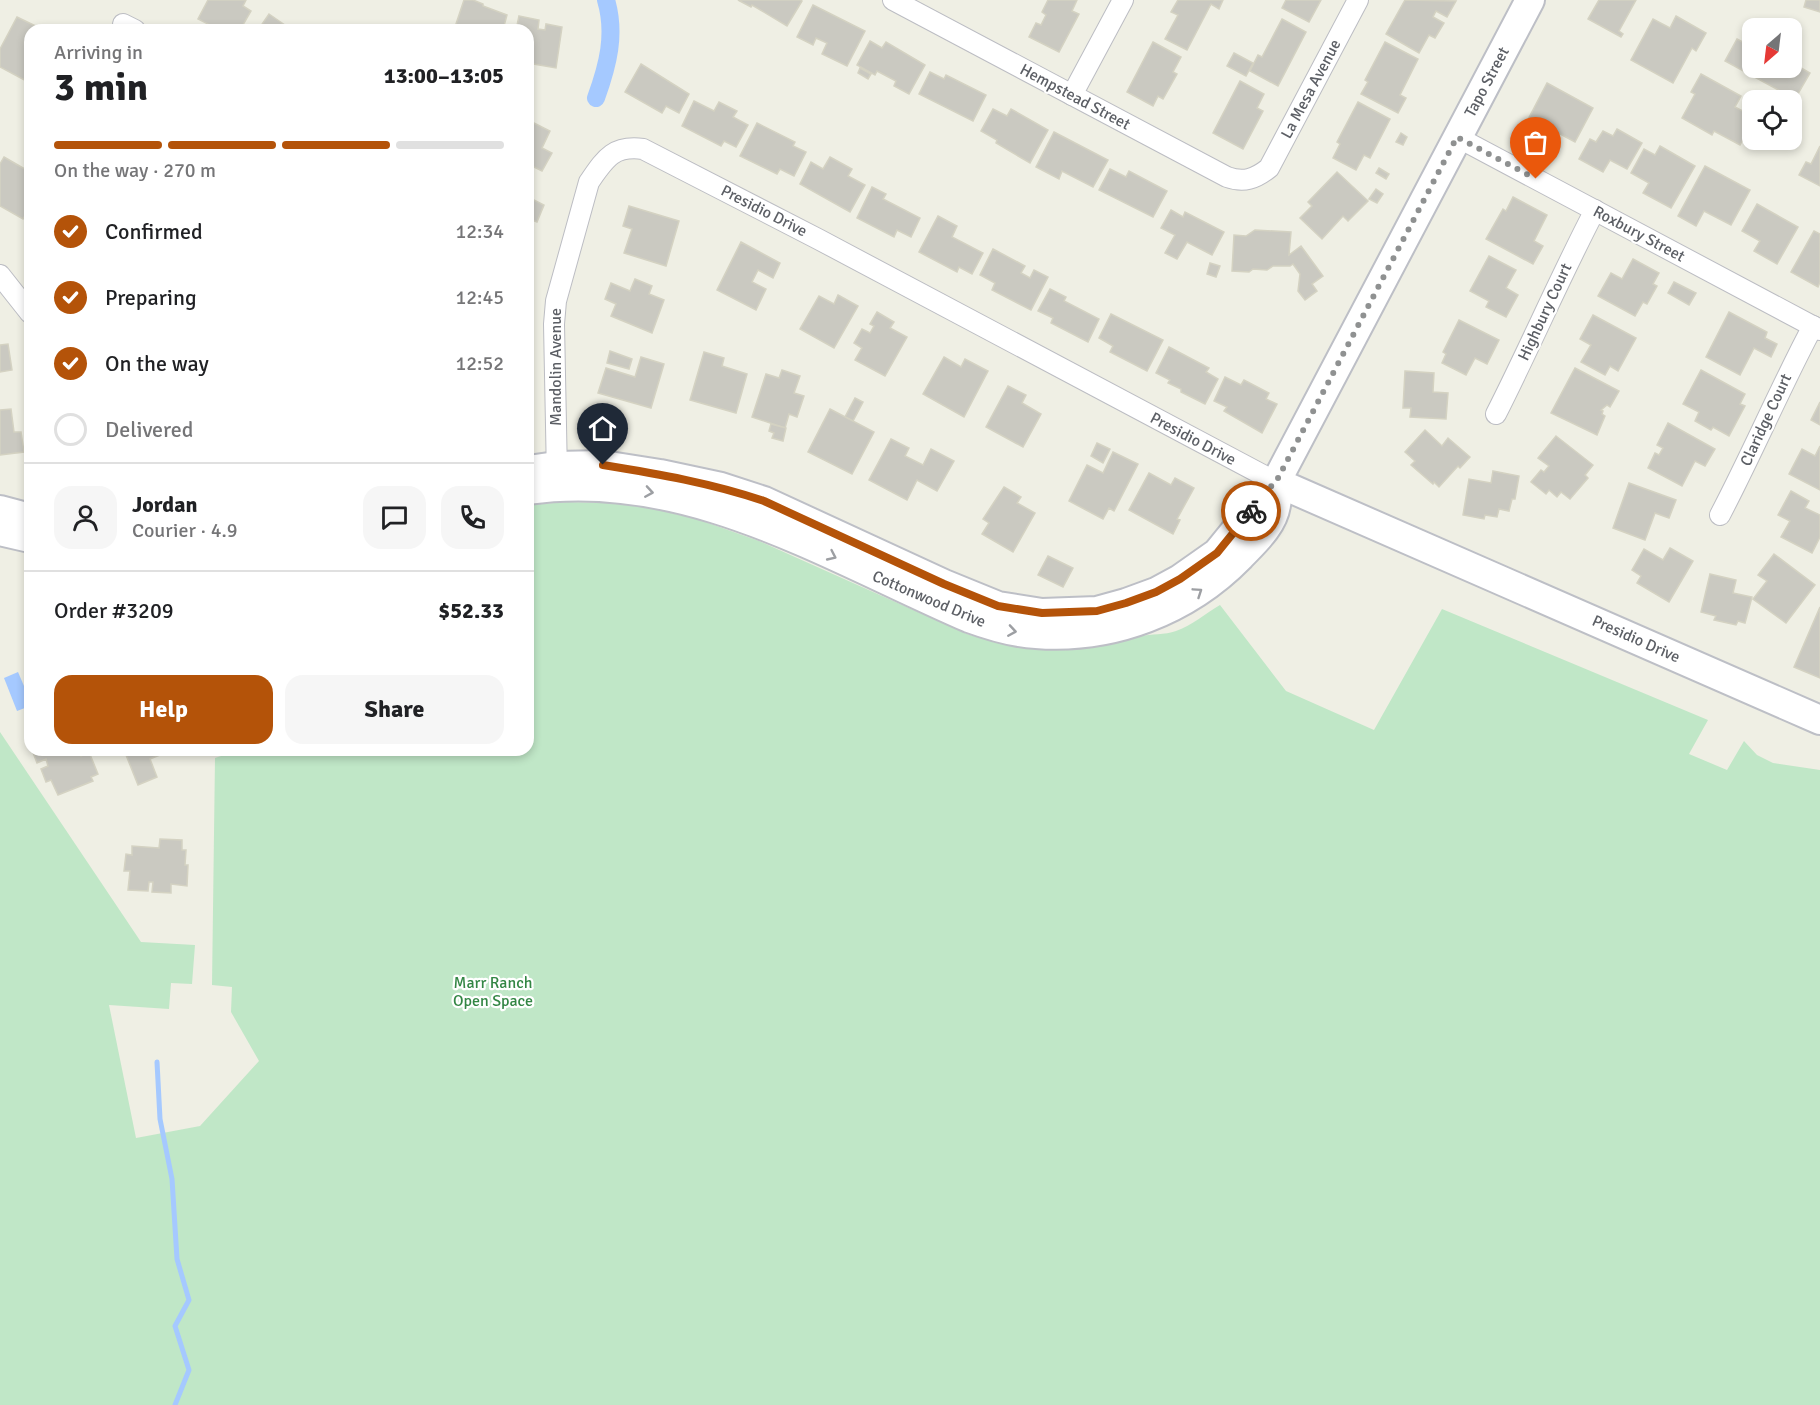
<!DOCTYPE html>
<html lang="en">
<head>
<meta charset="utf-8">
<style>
	:root { --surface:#fff; --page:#f6f6f6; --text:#202124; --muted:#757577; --line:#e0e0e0; --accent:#b45309 }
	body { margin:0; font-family:Signika,sans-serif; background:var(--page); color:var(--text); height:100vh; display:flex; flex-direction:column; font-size:22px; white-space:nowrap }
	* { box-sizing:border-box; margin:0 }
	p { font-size:20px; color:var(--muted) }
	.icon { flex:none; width:33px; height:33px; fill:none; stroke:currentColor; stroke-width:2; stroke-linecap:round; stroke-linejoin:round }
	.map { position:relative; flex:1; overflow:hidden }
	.sheet { position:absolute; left:24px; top:24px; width:510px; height:732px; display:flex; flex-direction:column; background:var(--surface); border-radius:18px; box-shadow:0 3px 9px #0003 }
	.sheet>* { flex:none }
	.needle { width:39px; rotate:208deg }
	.fabs { position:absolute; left:1742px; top:18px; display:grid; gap:12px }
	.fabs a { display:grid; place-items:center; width:60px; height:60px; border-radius:12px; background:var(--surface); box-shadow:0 3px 9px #0003; font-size:30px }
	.pin { position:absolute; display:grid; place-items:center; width:51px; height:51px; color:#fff; margin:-62px -26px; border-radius:50% 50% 50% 0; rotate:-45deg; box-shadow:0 0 6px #0007 }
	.pin .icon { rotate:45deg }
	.courier { position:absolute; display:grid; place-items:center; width:60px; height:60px; margin:-30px; border:4px solid #b45309; border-radius:50%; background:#fff; color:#222; box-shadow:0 2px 8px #0007 }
	.overview em { font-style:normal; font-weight:800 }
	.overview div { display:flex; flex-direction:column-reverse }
	.overview { display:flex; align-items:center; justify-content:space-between; height:102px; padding:0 30px }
	h1 { font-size:39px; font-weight:800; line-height:45px }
	.bar { display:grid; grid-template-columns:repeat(4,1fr); gap:9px 6px; align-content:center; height:72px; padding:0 30px }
	.bar i { height:8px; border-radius:4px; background:var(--line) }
	.bar .active { background:var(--accent) }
	.bar p { grid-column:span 4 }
	.line { display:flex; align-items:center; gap:15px; padding:0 30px; border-top:2px solid var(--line) }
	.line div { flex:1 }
	.round { display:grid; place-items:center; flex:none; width:63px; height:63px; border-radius:18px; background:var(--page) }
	ol { padding:0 30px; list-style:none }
	li { display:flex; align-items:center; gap:18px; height:66px }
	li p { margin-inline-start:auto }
	li .icon { padding:6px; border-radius:50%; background:var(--accent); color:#fff; stroke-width:4 }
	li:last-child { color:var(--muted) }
	li i { width:33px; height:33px; border:3px solid var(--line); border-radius:50% }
	.primary-button { display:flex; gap:12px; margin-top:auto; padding:12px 30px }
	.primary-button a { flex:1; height:69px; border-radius:18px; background:var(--accent); color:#fff; font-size:24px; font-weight:800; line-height:69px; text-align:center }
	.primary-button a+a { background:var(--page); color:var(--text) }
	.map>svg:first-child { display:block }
</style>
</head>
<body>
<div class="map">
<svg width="1820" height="1405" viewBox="0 0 1820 1405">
	<rect width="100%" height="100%" fill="#efefe4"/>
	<!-- green -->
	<path fill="#c0e7c7" d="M 567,502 L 609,503 L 650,508 L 697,519 L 759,541 L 967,634 C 1032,654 1074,651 1140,636 C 1151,634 1165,635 1176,631 C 1191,626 1206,613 1220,605 L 1286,691 L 1374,730 L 1442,609 L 1708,720 L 1689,754 L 1727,770 L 1744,741 L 1757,755 L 1773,763 L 1820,770 L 1820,1405 L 0,1405 L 0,732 L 141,942 L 195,945 L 192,984 L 171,983 L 169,1009 L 109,1005 L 136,1138 L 200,1126 L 259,1061 L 231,1012 L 232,987 L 212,985 L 215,758 L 239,750 L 528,750 L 528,505 Z"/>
	<!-- water -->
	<polygon fill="#a5c9ff" points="18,672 30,700 30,706 17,711 4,678"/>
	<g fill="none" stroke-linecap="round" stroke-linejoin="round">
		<!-- stream -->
		<polyline stroke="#a5c9ff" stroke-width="5" points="157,1062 160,1119 172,1179 177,1259 189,1300 175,1326 189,1370 175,1405"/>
		<!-- canal -->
		<path stroke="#a5c9ff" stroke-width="18" d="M 596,98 C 608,65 616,34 606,0"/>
	</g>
	<!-- building -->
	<g fill="#cac9c1" stroke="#d4d2c2" stroke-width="1.5">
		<polygon points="208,0 246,0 243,6 251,11 240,30 233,26 230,30 207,30 210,25 198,19"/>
		<polygon points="464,0 473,0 483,4 483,6 507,15 504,26 500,25 499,30 457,30 455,27"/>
		<polygon points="738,0 800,0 802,1 787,26 752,5 751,7"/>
		<polygon points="1048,0 1077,0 1072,11 1079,14 1059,52 1029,37 1036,23 1041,25 1046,15 1042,12"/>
		<polygon points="1178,0 1223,0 1219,9 1211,4 1187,50 1165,39 1178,15 1171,12"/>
		<polygon points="1286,0 1321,0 1309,22 1282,8"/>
		<polygon points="1405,0 1456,1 1447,17 1436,11 1433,17 1444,23 1435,38 1429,35 1419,53 1386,34"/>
		<polygon points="1599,0 1636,0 1619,31 1623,34 1621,37 1588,19"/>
		<polygon points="1806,0 1820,0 1820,12 1804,7"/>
		<polygon points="813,5 865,31 847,66 822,54 827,43 816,38 813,45 797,37"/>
		<polygon points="269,14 292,30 258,30"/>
		<polygon points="519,16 539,20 538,29 545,30 546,24 562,27 556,68 528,63 528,30 516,30"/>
		<polygon points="1676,16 1706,33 1696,51 1692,48 1673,83 1631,60 1653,19 1670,28"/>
		<polygon points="17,17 40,28 39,30 30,30 30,47 26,55 30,57 30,83 0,67 0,49"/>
		<polygon points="1282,19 1306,32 1278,86 1250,71 1258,55 1262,57"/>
		<polygon points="1737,39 1752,47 1752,68 1791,68 1791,62 1810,73 1795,99 1725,61"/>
		<polygon points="870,41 882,48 886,42 925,65 909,94 894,86 896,81 877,71 875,75 857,65"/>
		<polygon points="1153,42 1181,57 1173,72 1177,74 1163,99 1158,96 1153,106 1127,92"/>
		<polygon points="1385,42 1418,59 1400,95 1406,98 1398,113 1361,94 1368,82 1365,80"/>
		<polygon points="1234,53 1253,63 1246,76 1227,66"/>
		<polygon points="641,64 689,94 679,113 666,106 662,113 625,92"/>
		<polygon points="860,68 871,74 868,79 858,73"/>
		<polygon points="930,72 944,79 946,75 986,95 973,121 919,94"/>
		<polygon points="1701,74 1741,96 1735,107 1752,116 1752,134 1751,136 1746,134 1740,145 1714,131 1712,135 1682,118 1695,94 1691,92"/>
		<polygon points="1240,81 1264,94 1257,108 1263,111 1243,149 1213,133"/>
		<polygon points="1547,83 1593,108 1575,142 1547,127 1538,142 1521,133"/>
		<polygon points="694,101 714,111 719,102 737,111 733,117 748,125 736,147 724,141 721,146 682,126"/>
		<polygon points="1358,102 1390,119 1370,158 1364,155 1356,170 1333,158 1340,144 1337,142"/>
		<polygon points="993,109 1007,116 1011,109 1048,130 1030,163 996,143 997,140 981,131"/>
		<polygon points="528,120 550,131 542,148 552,153 542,171 528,164"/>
		<polygon points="757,123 795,142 793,146 806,152 794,176 780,169 777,174 740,156"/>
		<polygon points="1617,129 1642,143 1627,169 1610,160 1603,172 1579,159 1590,139 1596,142 1603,131 1613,136"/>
		<polygon points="1054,132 1108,160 1093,187 1062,171 1059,179 1036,167"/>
		<polygon points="1401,133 1407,137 1403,145 1396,142"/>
		<polygon points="1660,146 1695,166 1671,208 1643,193 1649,183 1631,173 1644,149 1655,155"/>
		<polygon points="1820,146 1820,186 1799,175 1806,162 1811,164"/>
		<polygon points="4,157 30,172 30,208 23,219 0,206 0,164"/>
		<polygon points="830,157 852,169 848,176 865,185 850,212 800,184 811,162 823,169"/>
		<polygon points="1705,166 1750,190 1731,225 1704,211 1696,226 1678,216"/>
		<polygon points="1379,168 1389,174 1386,179 1376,173"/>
		<polygon points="1110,169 1126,177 1129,171 1167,191 1153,217 1099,190"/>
		<polygon points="1337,172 1368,201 1348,221 1343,216 1322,239 1300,218 1312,206 1308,202"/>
		<polygon points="872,187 886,194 883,199 920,218 911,237 897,230 894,237 857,218"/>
		<polygon points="1376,189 1383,194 1377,203 1369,199"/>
		<polygon points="528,197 544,205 537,222 532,220 528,229"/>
		<polygon points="1513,197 1547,215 1534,241 1543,246 1533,264 1486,239 1503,209 1506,211"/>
		<polygon points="1757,204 1798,227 1777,264 1754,251 1760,241 1742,231"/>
		<polygon points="629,206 679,221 666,266 624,253 632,229 623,226"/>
		<polygon points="1171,210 1183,217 1185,212 1224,232 1212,255 1187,242 1177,259 1165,253 1175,235 1161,228"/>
		<polygon points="938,216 957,226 952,237 983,253 972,274 959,267 957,272 919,252"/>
		<polygon points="1255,230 1291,232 1289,255 1301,246 1323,276 1312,284 1317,291 1305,300 1298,291 1300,274 1293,264 1290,266 1273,266 1267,270 1253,269 1249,272 1232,271 1234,235 1246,236"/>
		<polygon points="1814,231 1820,234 1820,282 1818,287 1791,272"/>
		<polygon points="741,242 780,263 773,278 758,270 752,282 766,289 756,310 717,290"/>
		<polygon points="993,249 1025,266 1021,273 1030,278 1034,270 1048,277 1031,310 992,290 995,283 980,275"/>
		<polygon points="1489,256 1516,270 1506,288 1518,295 1506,317 1486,307 1489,301 1470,291"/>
		<polygon points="1633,259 1659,273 1653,284 1657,286 1647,304 1643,302 1635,316 1598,296 1611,273 1622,279"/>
		<polygon points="1210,263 1220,266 1216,277 1207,274"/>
		<polygon points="635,279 652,286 649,294 664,300 652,333 611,316 616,304 605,299 611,283 630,291"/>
		<polygon points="1674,282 1696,293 1689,305 1668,293"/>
		<polygon points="1050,289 1066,297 1064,301 1099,319 1088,342 1051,323 1053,318 1038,311"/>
		<polygon points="838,295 858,306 834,348 800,329 819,296 834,304"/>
		<polygon points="877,312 894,322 890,328 907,337 885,376 855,360 862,348 854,343 862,329 870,333 874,326 870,324"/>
		<polygon points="1729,312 1767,332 1765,338 1777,344 1771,357 1754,348 1740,375 1706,357"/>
		<polygon points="1111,314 1163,340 1147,371 1110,352 1113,346 1099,338"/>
		<polygon points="1593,315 1636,338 1618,371 1610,366 1605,375 1581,362 1591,345 1580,339"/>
		<polygon points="1459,320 1499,340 1487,364 1475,358 1466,375 1442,363 1446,354 1443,352"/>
		<polygon points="8,344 12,370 0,372 0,345"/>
		<polygon points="1169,347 1209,368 1206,372 1218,379 1205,404 1181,392 1181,389 1168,383 1170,380 1156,373"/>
		<polygon points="610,351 632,359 629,369 607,363"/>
		<polygon points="704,352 724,358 722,366 747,374 736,413 690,400"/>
		<polygon points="641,357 664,364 651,408 598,393 606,368 635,377"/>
		<polygon points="944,357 961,367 965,359 988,371 964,417 923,394"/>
		<polygon points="1575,368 1619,391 1610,407 1607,405 1601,410 1603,411 1602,414 1605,416 1597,435 1551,413"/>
		<polygon points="782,370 800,376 794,393 804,396 797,417 789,414 785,428 752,417 766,374 779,378"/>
		<polygon points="1701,370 1745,394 1740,404 1745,406 1729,436 1713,427 1711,430 1695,421 1699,412 1683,404"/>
		<polygon points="1405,371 1434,373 1433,392 1448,393 1446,419 1410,417 1411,408 1403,408"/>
		<polygon points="1225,377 1241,385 1244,380 1269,393 1266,399 1277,404 1262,433 1224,411 1227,407 1214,401"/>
		<polygon points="1008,386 1026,395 1022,403 1041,414 1023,447 986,427"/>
		<polygon points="855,398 863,402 853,421 845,417"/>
		<polygon points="1820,402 1820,425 1811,420"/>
		<polygon points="11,409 14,432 21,432 24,452 0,455 0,410"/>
		<polygon points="830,409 874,432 852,474 808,452"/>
		<polygon points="1668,423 1715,449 1705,466 1695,461 1682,486 1648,468 1655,453 1659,455 1663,448 1657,445"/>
		<polygon points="771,424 786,428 783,441 772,438 774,433 769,431"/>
		<polygon points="1425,430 1442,446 1448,438 1470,457 1460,468 1458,466 1439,487 1434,482 1433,484 1411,465 1415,461 1405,452"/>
		<polygon points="1556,436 1593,465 1585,475 1588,478 1570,499 1561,492 1557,497 1549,490 1546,494 1531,482 1541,470 1544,472 1549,466 1538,458"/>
		<polygon points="891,439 909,448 905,456 923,465 931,449 954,461 937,491 917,480 907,500 869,480"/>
		<polygon points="1097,443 1110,449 1103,463 1091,456"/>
		<polygon points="1820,446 1820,490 1789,474 1802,449 1815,456"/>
		<polygon points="1113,452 1138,464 1114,511 1109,508 1103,519 1069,501 1087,465 1103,473"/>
		<polygon points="1493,471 1519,476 1515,499 1512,499 1509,511 1499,509 1497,517 1485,515 1484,519 1463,515 1469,479 1491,483"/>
		<polygon points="1149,473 1171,485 1175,478 1194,488 1177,519 1180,520 1173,534 1129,510"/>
		<polygon points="1629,483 1676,500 1669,518 1655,513 1645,540 1613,528"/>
		<polygon points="1004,487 1021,497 1017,503 1035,513 1013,552 982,534 989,523 983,519"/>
		<polygon points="1791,491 1809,501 1805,508 1820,515 1820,537 1812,553 1781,537 1790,521 1778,515"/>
		<polygon points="1670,548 1693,561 1669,602 1637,583 1641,576 1632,570 1644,549 1663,560"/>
		<polygon points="1774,554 1815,585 1786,623 1753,599 1767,581 1758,575"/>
		<polygon points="1048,556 1073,568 1063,587 1038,575"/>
		<polygon points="1710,574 1736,580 1733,593 1752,597 1745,623 1738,621 1736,625 1714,620 1716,616 1701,612"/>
		<polygon points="1820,607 1820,678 1794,667"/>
		<polygon points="32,750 79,750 81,756 89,752 98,774 91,777 93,781 58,795 51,780 46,782 41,769 48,766 46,759 37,763"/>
		<polygon points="124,750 172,750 150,759 157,777 138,785"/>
		<polygon points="160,839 182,840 182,850 186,850 185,865 188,865 187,886 171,884 171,893 152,892 153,882 149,882 148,891 128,890 130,871 124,871 126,854 132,855 132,846 159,848"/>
	</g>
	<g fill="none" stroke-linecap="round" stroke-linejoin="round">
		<defs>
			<g id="street">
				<path d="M 893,0 L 1227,177 C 1244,183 1255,179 1269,168 L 1358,0"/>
				<polyline points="123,24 135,30"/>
				<polyline points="1072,95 1123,0"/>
				<polyline points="1457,137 1820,330"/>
				<polyline points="0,275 30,313"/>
				<path d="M 1496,414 C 1530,347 1560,277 1595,210"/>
				<path d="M 557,476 L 554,324 L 556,301 L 589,182 C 605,159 613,145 643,149 L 818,239 L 1276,482"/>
				<path d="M 1720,515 C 1753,452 1780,388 1813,326"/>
			</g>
			<g id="secondary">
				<polyline points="528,470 556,466 603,465 660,474 721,487 764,501 944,584 998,606 1042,613 1097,611 1126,603 1156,592 1180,579 1217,553 1248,515 1259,497 1276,482 1530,0"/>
				<polyline points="1276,482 1820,720"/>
				<path d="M 528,490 C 687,467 830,558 969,618 C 991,626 1013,633 1036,634 C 1112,640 1187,611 1240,557 C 1253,543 1273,526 1276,505 C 1278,498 1276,489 1276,482"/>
				<polyline points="0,510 30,518"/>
				<polyline points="0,531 30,538"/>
			</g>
		</defs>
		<!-- street casing -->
		<use href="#street" stroke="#bcbdc3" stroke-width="22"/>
		<!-- secondary casing -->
		<use href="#secondary" stroke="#bdbfc6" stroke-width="32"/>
		<!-- street -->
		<use href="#street" stroke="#fff" stroke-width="20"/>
		<!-- secondary -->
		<use href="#secondary" stroke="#fff" stroke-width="28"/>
	</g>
	<!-- one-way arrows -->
	<defs><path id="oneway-chevron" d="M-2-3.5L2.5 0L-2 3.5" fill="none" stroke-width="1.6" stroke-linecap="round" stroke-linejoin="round" transform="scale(1.5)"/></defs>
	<g stroke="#9d9fa3">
		<use href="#oneway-chevron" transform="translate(649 492) rotate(9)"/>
		<use href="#oneway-chevron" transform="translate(832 556) rotate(25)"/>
		<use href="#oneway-chevron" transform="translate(1198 592) rotate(-34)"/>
		<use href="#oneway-chevron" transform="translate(1012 631) rotate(9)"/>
	</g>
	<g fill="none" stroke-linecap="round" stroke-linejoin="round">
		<!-- done -->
		<polyline stroke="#8f9191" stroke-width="6" stroke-dasharray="0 10.8" points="1251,511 1259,497 1276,482 1457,137 1536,179"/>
		<!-- route -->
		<path stroke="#b45309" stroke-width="8" d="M 603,465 C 658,474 711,483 764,501 L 944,584 L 998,606 L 1042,613 L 1097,611 L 1126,603 L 1156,592 L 1180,579 L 1217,553 L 1251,511"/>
	</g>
	<g text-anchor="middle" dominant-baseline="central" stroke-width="4.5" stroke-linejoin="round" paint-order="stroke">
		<!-- street labels -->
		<g font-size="16" fill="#5c5f65" stroke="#fff">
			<text transform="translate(1487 82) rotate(-62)">Tapo Street</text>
			<text transform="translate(1311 89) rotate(-62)">La Mesa Avenue</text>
			<text transform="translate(1075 97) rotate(28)">Hempstead Street</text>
			<text transform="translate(764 211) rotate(27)">Presidio Drive</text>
			<text transform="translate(1639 234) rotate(28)">Roxbury Street</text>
			<text transform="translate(1545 312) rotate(-65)">Highbury Court</text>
			<text transform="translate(556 367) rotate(-90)">Mandolin Avenue</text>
			<text transform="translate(1766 420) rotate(-65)">Claridge Court</text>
			<text transform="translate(1193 439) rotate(28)">Presidio Drive</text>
			<text transform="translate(929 599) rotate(23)">Cottonwood Drive</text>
			<text transform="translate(1636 639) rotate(24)">Presidio Drive</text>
		</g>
		<!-- park labels -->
		<g font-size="16" fill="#338644" stroke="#fff">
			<text x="493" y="983">Marr Ranch<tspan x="493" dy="18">Open Space</tspan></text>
		</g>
	</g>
</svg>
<div class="fabs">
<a><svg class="needle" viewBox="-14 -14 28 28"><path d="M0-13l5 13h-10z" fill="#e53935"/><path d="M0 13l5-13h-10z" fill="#757577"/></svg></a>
<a><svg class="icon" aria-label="locate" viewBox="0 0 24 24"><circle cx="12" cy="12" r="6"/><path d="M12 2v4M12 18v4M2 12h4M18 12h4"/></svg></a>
</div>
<div class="pin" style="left:1536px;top:179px;background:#ea580c"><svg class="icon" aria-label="bag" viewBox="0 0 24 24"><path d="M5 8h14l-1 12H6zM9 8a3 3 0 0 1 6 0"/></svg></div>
<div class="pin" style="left:603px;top:465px;background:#1f2937"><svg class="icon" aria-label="home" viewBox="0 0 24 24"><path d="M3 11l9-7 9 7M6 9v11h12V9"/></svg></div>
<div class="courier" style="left:1251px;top:511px"><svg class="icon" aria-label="bike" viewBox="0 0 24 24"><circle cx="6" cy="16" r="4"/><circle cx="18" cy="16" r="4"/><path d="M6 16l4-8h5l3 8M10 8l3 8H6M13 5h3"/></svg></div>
<section class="sheet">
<div class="overview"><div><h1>3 min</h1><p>Arriving in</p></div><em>13:00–13:05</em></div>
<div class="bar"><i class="active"></i><i class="active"></i><i class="active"></i><i></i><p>On the way · 270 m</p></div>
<ol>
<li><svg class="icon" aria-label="check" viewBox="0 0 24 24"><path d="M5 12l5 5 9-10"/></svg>Confirmed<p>12:34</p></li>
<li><svg class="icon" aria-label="check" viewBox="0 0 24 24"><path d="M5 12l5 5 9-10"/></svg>Preparing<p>12:45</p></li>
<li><svg class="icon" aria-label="check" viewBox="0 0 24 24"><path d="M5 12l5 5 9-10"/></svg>On the way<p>12:52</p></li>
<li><i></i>Delivered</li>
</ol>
<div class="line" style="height:108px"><a class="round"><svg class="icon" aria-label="person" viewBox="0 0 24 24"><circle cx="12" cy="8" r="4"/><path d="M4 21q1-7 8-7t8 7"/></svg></a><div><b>Jordan</b><p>Courier · 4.9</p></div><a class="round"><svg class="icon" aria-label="chat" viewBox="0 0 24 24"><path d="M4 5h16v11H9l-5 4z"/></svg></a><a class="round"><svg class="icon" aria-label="phone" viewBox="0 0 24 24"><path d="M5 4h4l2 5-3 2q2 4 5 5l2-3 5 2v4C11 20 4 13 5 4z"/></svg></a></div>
<div class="line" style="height:78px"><div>Order #3209</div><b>$52.33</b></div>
<div class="primary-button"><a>Help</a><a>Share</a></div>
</section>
</div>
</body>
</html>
